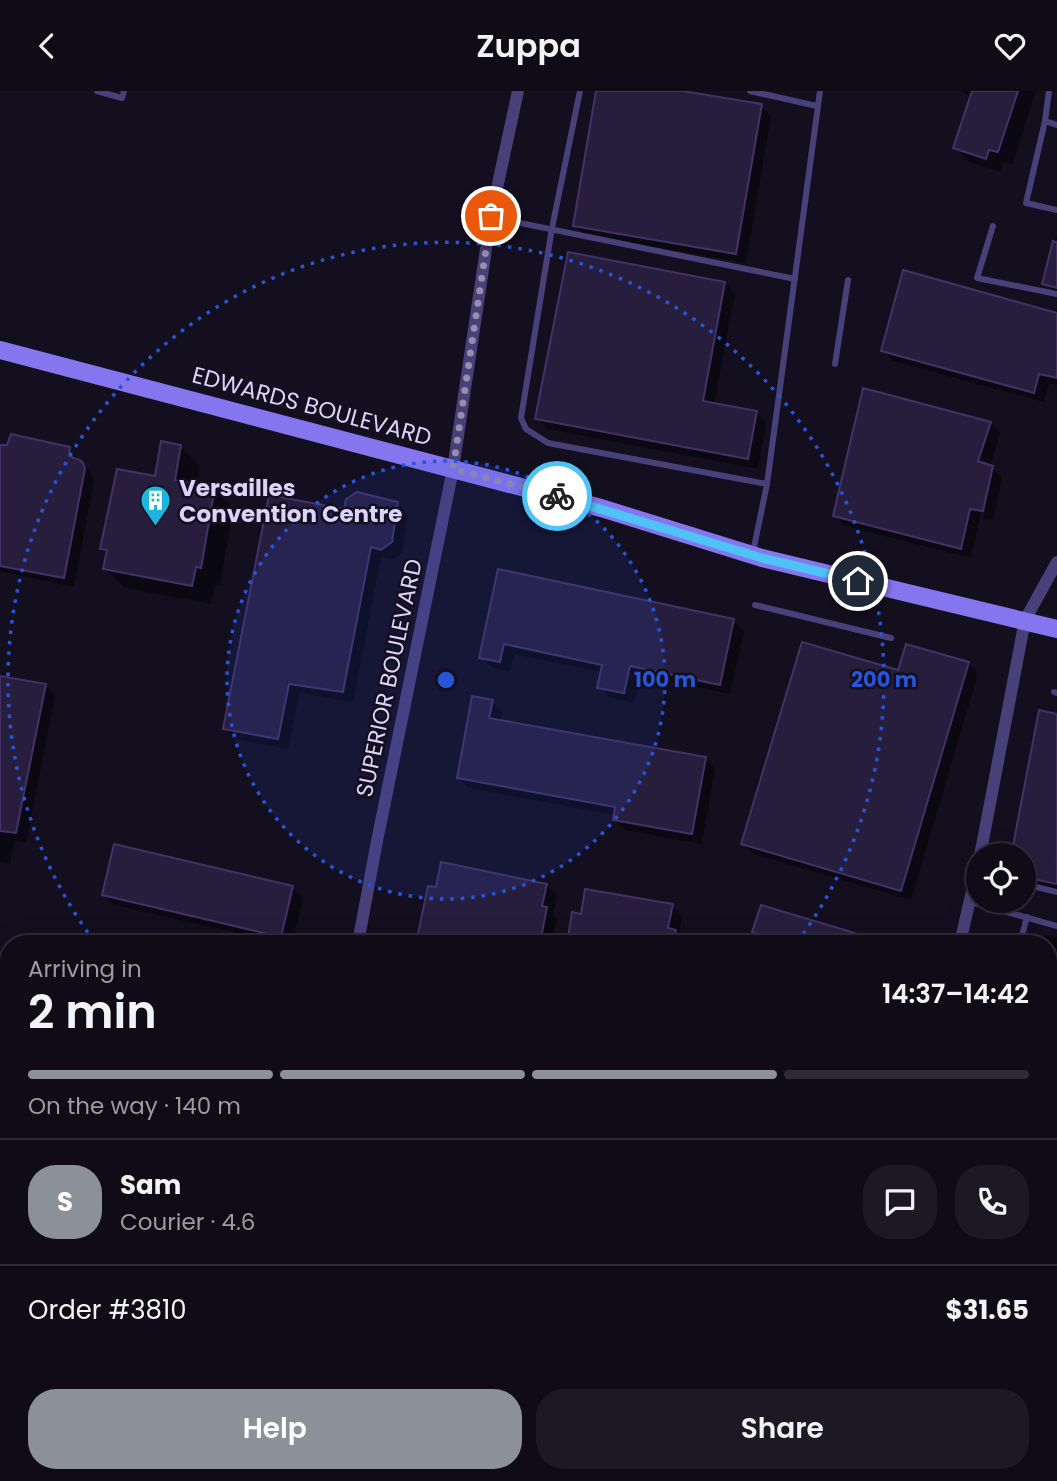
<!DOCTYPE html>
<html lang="en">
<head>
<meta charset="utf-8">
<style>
	:root { --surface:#0f0b17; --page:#1d1924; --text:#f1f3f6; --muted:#9b9ba1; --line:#2f2b36; --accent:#8c9099 }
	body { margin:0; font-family:Poppins,sans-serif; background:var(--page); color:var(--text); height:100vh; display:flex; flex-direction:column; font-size:26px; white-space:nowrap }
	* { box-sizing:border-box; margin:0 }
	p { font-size:23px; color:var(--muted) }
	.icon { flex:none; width:38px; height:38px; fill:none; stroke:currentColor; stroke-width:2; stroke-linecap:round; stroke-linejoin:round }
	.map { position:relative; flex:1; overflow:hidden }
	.sheet { position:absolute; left:0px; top:844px; width:1057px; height:548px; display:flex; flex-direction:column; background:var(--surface); border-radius:28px 28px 0 0; box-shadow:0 7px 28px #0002,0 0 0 2px var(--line) }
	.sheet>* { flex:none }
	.buttons { position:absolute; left:966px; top:752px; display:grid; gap:14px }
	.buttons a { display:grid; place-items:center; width:70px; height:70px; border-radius:50%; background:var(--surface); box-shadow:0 7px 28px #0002,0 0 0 2px var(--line); font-size:35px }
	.pin { position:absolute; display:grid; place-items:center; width:60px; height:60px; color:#fff; margin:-30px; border:4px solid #fff; border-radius:50%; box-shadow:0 2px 7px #0007 }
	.courier { position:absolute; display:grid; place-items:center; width:70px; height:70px; margin:-35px; border:5px solid #4fc3f7; border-radius:50%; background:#fff; color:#222; box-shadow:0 2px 9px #0007 }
	.head em { font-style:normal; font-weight:600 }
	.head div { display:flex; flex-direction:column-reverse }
	.head { display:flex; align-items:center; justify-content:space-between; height:119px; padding:0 28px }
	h1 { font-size:46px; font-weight:600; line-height:52px }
	.bar { display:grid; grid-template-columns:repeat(4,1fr); gap:10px 7px; align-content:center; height:84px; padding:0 28px }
	.bar i { height:9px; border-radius:5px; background:var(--line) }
	.bar .on { background:var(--accent) }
	.bar p { grid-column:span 4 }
	.line { display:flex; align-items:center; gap:18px; padding:0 28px; border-top:2px solid var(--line) }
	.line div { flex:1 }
	.round { display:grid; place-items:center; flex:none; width:74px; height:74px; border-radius:28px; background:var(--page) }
	.cta { display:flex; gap:14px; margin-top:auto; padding:14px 28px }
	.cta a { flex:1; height:80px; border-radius:28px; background:var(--accent); color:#fff; font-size:28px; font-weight:600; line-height:80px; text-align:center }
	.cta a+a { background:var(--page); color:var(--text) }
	header { display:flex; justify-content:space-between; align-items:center; height:91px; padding:0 28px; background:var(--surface); font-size:32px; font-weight:600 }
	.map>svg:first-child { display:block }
</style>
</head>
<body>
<header><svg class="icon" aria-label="back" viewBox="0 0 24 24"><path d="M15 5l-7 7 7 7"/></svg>Zuppa<svg class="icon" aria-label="heart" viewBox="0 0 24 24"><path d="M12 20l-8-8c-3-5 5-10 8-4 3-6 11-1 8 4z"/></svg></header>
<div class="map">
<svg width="1057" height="1390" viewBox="0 0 1057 1390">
	<rect width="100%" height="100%" fill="#140f1f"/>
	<!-- shadow -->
	<g fill="#0007">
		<polygon points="598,0 673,0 761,15 771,25 746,172 585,144 574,134"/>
		<polygon points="963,0 1036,0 1012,74 1003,71 1000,81 969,71 955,57 971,7"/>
		<polygon points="1056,145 1057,145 1057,203 1044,192"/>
		<polygon points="725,192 735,202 714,313 756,321 766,332 758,378 548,338 537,328"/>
		<polygon points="1057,223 1057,294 1049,292 1044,311 893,270 883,259"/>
		<polygon points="990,332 1000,342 990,376 1002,386 993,429 983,428 993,380 990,380 971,467 845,435 835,424"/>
		<polygon points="0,356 69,358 90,381 94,389 74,496 0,480"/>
		<polygon points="180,356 200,375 196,395 214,398 233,417 220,495 215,494 211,513 125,497 105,478 108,463 102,457"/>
		<polygon points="397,412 408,423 402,462 392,468 381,466 353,611 299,602 288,658 236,648 225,638 346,420"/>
		<polygon points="500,480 733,530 744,540 730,603 640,584 634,612 609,606 599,596 602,581 514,563 510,581 491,576 481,566"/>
		<polygon points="968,572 978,583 911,809 753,763 743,753 899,581"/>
		<polygon points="0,587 45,595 55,605 26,752 14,750 10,773 0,771"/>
		<polygon points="492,611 502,621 500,631 705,668 715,678 702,753 625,739 615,729 615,724 469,697 458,687"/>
		<polygon points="1057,625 1057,800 1024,794 1024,765"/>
		<polygon points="546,794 557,804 553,824 557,828 552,852 418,852 430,797"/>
		<polygon points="292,796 303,807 292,852 281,852 114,814 104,804"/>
		<polygon points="672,815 682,825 679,844 686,852 569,852 574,823 582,825"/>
		<polygon points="762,816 882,852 771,852 765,850 754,840"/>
		<polygon points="1046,844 1057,847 1057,901 1048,899 1048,852 1043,852"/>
		<polygon points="0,874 4,878 0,902"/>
		<polygon points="1048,917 1057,920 1057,977 1048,975"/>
		<polygon points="1048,996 1057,999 1057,1127 1048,1125"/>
		<polygon points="1048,1143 1057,1146 1057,1205 1048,1203"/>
		<polygon points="1048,1218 1057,1221 1057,1281 1048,1278"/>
		<polygon points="9,1275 9,1327 0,1318"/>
		<polygon points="1048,1295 1057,1298 1057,1357 1048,1354"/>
		<polygon points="78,1382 89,1382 127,1390 77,1390"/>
		<polygon points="345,1382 557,1382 556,1390 343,1390"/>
		<polygon points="738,1382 755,1382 791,1390 735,1390"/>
		<polygon points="945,1382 1033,1382 1030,1390 945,1390 943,1388"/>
	</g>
	<!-- building -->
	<g fill="#271e3e" stroke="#423267" stroke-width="2">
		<polygon points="596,0 683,0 762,13 736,163 573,135"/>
		<polygon points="972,0 1018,0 998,61 989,59 986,68 953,57"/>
		<polygon points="1053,150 1057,151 1057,197 1042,193"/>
		<polygon points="568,161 725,191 703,310 757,320 748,368 535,328"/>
		<polygon points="903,179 1057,222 1057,287 1039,283 1034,302 881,260"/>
		<polygon points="863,297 991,331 978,370 993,375 983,420 970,418 961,458 833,425"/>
		<polygon points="11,343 70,356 69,365 80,369 83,372 85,378 64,487 0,475 0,354 7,354"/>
		<polygon points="161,350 181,354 175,389 215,396 201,477 196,476 192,495 103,478 107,459 100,458 117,378 155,385"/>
		<polygon points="357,401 398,411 392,451 381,459 371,456 343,601 289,593 278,648 223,638 269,404 344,418 346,408"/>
		<polygon points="498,478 734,528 720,594 630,575 624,602 597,597 602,574 504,553 500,571 479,567"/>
		<polygon points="802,551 898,579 906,553 969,571 901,800 741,753"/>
		<polygon points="0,585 46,593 16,742 0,740"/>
		<polygon points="472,605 493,609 489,627 706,666 692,743 613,729 615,716 457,687"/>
		<polygon points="1039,619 1057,623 1057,793 1024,786 1024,765 1011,765"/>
		<polygon points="114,753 293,795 281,846 102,804"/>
		<polygon points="441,771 547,793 542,815 547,816 540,852 416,852 428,795 436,796"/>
		<polygon points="585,798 673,813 668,837 676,839 674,852 567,852 572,821 581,823"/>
		<polygon points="761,814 878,849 878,852 769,852 771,846 752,841"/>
	</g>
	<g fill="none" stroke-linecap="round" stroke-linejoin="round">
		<!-- lane -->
		<g stroke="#484078" stroke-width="6">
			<polyline points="97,0 122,7 124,0"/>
			<polyline points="580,0 552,137 521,327 526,338 548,352 767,393"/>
			<polyline points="750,0 817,15"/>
			<polyline points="1045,30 1049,0"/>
			<polyline points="1057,34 1045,30 1026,112 1057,119"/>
			<polyline points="491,126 795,188"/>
			<polyline points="993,135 977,187 1057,203"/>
			<polyline points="835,273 848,189"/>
			<polyline points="753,461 767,393 820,0"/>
			<polyline points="755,514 891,547"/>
			<polyline points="1054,601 1057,602"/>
			<polyline points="1024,793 1057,801"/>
			<polyline points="971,811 1057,835"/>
			<polyline points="905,852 960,851"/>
			<polyline points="1020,852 1027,826"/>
			<polyline points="1048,909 1057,912"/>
			<polyline points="1048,987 1057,989"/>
			<polyline points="1048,1059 1057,1061"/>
			<polyline points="0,1192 9,1144"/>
			<polyline points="0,1212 9,1213"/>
			<polyline points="0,1226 9,1228"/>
			<polyline points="1048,1284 1057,1287"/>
			<polyline points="0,1333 9,1334"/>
			<polyline points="1048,1358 1057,1360"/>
			<polyline points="129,1382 157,1390"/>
			<polyline points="869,1382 896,1390"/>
			<polyline points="42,1390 45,1382"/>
			<polyline points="827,1390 828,1382"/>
			<polyline points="922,1390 923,1382"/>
		</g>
		<!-- street -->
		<g stroke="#484078" stroke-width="12">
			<polyline points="980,765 1025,529 1057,471"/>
			<polyline points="358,852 377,750 453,378 491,125 518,0"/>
			<polyline points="960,852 978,774"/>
			<polyline points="258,1390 260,1382"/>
			<polyline points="864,1390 864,1382"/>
		</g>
		<!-- secondary -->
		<polyline stroke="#8575ee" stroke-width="18" points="0,259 601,417 762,467 1057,538"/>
	</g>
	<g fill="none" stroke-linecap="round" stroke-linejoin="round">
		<!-- done -->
		<polyline stroke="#958ead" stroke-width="7" stroke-dasharray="0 12.6" points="491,125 453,378 557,405"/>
		<!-- route -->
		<polyline stroke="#4fc3f7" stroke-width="9" points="557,405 762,467 858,490"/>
	</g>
	<!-- distance rings -->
	<circle cx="446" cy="589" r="219" fill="#2655da" fill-opacity=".12"/>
	<g fill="none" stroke="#2655da" stroke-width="3.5" stroke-dasharray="3.5 7">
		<circle cx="446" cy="589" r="219"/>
		<path d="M94 850A438 438 0 1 1 798 850"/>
	</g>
	<!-- icons -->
	<defs>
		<symbol id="building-pin" viewBox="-11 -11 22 30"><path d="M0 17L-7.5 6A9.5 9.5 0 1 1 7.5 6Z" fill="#1bb5dd" stroke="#140f1f"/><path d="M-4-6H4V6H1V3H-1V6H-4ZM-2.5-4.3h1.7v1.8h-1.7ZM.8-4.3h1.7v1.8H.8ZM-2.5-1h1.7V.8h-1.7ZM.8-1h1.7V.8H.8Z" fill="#fff"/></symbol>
	</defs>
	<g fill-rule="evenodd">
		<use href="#building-pin" x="138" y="392" width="35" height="47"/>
	</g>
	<g text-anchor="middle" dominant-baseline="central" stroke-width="5" stroke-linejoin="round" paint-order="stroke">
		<!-- street labels -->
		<g font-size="23" fill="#dbd3fa" stroke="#140f1f">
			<text transform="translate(312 315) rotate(15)">EDWARDS BOULEVARD</text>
			<text transform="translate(389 587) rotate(-78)">SUPERIOR BOULEVARD</text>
		</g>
		<!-- poi labels -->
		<g font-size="23" font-weight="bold" fill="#dbd3fa" stroke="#140f1f" text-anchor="start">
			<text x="179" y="397">Versailles<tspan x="179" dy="26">Convention Centre</tspan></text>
		</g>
	</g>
	<circle cx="446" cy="589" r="10" fill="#2655da" stroke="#140f1f" stroke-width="3.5"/>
	<g font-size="21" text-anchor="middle" font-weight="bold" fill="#2655da" stroke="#140f1f" stroke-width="5" stroke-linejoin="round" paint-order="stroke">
		<text x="665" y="596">100 m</text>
		<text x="884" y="596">200 m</text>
	</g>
</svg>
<div class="buttons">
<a><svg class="icon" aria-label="locate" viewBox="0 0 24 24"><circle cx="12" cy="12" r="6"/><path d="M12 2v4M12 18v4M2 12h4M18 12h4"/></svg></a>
</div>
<div class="pin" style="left:491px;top:125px;background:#ea580c"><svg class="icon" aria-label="bag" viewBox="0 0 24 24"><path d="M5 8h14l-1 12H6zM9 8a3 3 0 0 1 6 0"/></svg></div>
<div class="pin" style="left:858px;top:490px;background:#1f2937"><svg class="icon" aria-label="home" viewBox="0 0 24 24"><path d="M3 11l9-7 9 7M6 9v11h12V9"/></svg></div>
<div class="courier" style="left:557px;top:405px"><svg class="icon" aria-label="bike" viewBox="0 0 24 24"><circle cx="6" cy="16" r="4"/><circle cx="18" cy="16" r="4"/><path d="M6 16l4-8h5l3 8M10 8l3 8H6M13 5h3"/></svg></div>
<section class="sheet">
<div class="head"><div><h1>2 min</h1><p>Arriving in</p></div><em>14:37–14:42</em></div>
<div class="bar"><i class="on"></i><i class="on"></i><i class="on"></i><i></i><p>On the way · 140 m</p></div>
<div class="line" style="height:126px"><b class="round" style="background:var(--accent);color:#fff">S</b><div><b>Sam</b><p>Courier · 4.6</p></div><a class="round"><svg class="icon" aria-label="chat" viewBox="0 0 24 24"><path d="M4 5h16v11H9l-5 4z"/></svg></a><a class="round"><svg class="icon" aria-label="phone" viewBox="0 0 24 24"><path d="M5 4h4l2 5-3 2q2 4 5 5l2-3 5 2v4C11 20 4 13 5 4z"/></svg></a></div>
<div class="line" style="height:91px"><div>Order #3810</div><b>$31.65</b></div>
<div class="cta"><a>Help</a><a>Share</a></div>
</section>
</div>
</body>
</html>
